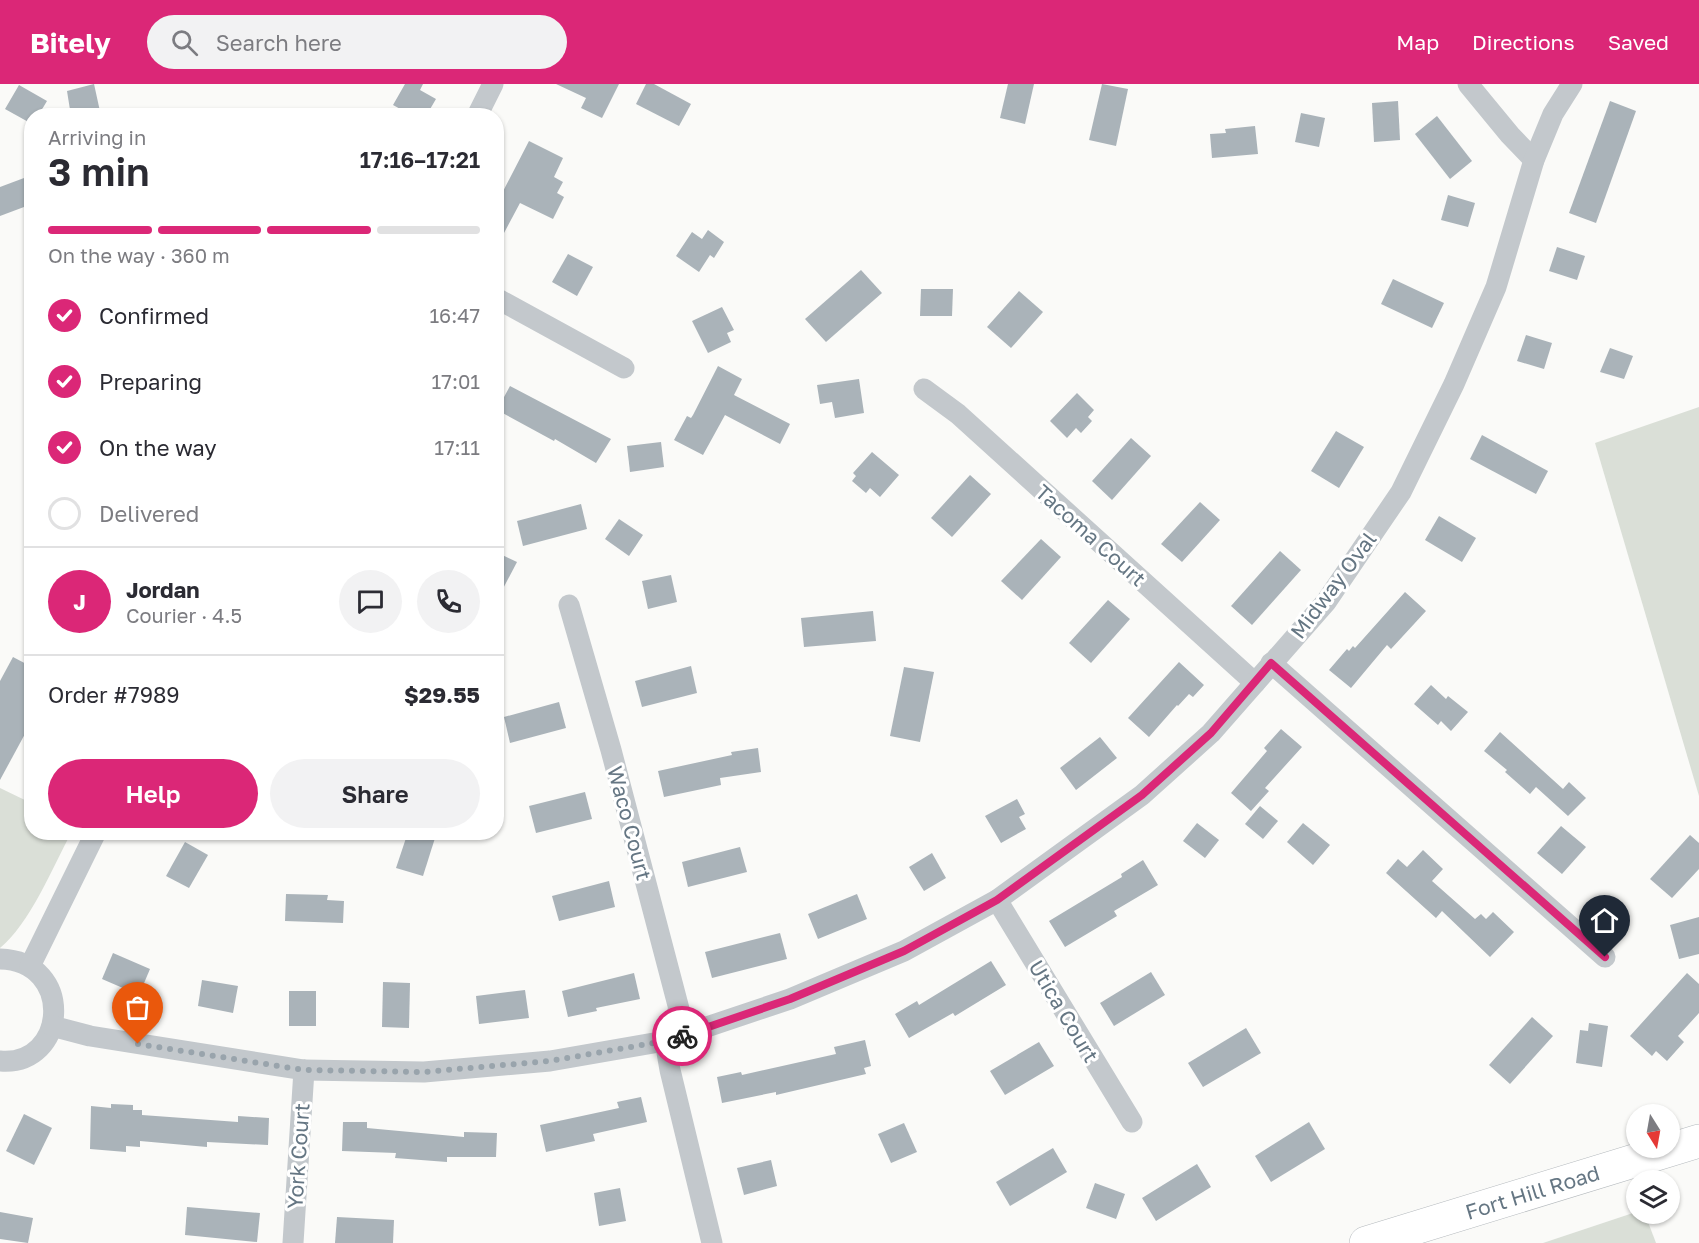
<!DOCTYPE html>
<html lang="en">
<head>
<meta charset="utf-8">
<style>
	:root { --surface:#fff; --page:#f2f2f3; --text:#2b2b33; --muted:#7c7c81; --line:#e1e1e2; --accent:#db2777 }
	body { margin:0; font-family:"Golos Text",sans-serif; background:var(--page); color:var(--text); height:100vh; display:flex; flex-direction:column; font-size:22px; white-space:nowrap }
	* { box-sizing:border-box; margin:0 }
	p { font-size:20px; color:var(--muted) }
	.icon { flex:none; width:33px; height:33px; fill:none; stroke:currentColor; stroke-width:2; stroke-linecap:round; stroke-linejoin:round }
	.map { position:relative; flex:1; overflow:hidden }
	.side { position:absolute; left:24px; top:24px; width:480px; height:732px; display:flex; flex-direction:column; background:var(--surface); border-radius:24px; box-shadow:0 2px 4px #0004 }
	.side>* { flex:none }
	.needle { width:39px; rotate:169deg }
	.fabs { position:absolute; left:1626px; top:1020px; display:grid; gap:12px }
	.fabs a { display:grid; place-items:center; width:54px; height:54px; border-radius:50%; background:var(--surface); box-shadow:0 2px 4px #0004; font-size:30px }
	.pin { position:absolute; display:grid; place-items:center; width:51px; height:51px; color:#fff; margin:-62px -26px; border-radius:50% 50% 50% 0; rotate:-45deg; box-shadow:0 0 6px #0007 }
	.pin .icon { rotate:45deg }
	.courier { position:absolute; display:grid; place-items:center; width:60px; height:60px; margin:-30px; border:4px solid #db2777; border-radius:50%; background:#fff; color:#222; box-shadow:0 2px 8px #0007 }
	.overview em { font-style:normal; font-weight:600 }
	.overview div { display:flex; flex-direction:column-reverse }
	.overview { display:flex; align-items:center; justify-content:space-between; height:102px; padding:0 24px }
	h1 { font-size:39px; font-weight:600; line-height:45px }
	.bar { display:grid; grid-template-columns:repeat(4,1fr); gap:9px 6px; align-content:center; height:72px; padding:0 24px }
	.bar i { height:8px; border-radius:4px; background:var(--line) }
	.bar .on { background:var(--accent) }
	.bar p { grid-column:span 4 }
	.line { display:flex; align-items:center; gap:15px; padding:0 24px; border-top:2px solid var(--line) }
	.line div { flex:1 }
	.round { display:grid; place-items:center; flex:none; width:63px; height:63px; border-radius:32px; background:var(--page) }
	ol { padding:0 24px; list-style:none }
	li { display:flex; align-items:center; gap:18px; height:66px }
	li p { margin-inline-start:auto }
	li .icon { padding:6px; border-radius:50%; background:var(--accent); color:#fff; stroke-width:4 }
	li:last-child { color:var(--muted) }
	li i { width:33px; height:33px; border:3px solid var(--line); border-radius:50% }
	.action { display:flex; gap:12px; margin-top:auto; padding:12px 24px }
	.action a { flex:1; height:69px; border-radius:36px; background:var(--accent); color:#fff; font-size:24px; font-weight:600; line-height:69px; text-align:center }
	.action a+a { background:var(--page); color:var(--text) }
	header { display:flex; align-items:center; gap:36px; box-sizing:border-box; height:84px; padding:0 30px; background:var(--accent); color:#fff }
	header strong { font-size:28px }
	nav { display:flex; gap:33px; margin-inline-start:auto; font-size:21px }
	.search { width:420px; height:54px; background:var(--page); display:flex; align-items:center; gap:15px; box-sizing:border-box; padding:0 21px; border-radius:33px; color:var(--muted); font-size:22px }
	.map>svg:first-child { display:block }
</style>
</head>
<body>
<header>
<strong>Bitely</strong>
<div class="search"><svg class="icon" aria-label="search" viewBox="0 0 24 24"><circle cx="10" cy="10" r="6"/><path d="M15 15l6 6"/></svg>Search here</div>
<nav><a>Map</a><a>Directions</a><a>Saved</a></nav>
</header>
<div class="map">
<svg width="1699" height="1159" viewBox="0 0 1699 1159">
	<rect width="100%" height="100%" fill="#fafaf8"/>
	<!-- green -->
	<g fill="#dadfd7">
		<polygon points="1699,323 1699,712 1595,359"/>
		<path d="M 0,704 L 31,719 L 32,748 L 71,749 C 53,783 29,841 0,864 Z"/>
		<polygon points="1636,1128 1645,1130 1656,1159 1543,1159"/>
	</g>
	<!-- building -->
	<g fill="#aab3b9">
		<polygon points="94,0 101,32 71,32 67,7"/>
		<polygon points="405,0 423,0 420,6 436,15 426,32 413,32 393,21"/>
		<polygon points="556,0 619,0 602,34 581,24 586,14"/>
		<polygon points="646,0 654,0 691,20 679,42 636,20"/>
		<polygon points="1008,0 1034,0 1025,40 1000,34"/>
		<polygon points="1102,0 1128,5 1116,62 1089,56"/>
		<polygon points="19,1 47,17 38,32 32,32 32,40 5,25"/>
		<polygon points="1398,17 1400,56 1374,58 1372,19"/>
		<polygon points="1610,17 1636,27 1596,139 1569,129"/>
		<polygon points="1301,29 1325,34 1319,63 1295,58"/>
		<polygon points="1437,32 1472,77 1450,95 1415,50"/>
		<polygon points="1255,42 1258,70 1212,74 1210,50 1226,49 1225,45"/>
		<polygon points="529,57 563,74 554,93 563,98 557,109 564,113 553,135 520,119 496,164 496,121"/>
		<polygon points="32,91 32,120 0,132 0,103"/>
		<polygon points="1448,111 1475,119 1468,143 1441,136"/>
		<polygon points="708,146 724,158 714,174 710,171 699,188 676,172 692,148 702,155"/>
		<polygon points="1557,163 1585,172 1577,196 1549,187"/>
		<polygon points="568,170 593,183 577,212 552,198"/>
		<polygon points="861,186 882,209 826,258 805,235"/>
		<polygon points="1393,195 1444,219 1432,244 1381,220"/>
		<polygon points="921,205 953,205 952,232 920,232"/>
		<polygon points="1019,207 1043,228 1011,264 987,243"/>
		<polygon points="722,223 734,246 727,249 731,258 708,269 692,237"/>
		<polygon points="1526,251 1552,259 1544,285 1517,277"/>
		<polygon points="1610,264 1633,272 1624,295 1600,288"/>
		<polygon points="718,282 742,295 734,311 790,340 780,360 725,331 703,371 674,356 687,332 691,334 693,331"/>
		<polygon points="859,295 864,329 835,334 832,318 820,320 817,301"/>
		<polygon points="510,302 611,355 596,379 555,355 554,357 497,326"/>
		<polygon points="1077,309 1094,326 1088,333 1092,337 1081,349 1076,344 1067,354 1050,337"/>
		<polygon points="1336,347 1364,363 1339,404 1311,387"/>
		<polygon points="1482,351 1548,387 1536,410 1470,375"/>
		<polygon points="1131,354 1151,372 1112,416 1092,397"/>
		<polygon points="661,358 664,383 630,388 627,362"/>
		<polygon points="872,368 899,391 880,413 870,404 866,409 852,397 856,392 853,389"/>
		<polygon points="970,391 991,410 952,453 931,434"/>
		<polygon points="1200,418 1220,436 1182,478 1161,460"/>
		<polygon points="581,420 587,445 523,462 517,437"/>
		<polygon points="1439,432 1476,454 1462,478 1425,456"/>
		<polygon points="619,435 643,451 629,472 605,455"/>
		<polygon points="1041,455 1061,473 1022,516 1001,497"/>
		<polygon points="1280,467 1301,486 1252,541 1231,522"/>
		<polygon points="496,468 517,478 496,518"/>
		<polygon points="671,491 677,518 648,525 642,497"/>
		<polygon points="1405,508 1426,527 1391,565 1387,561 1351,604 1329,586 1347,565 1349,567 1353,562 1355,564"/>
		<polygon points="1108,516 1130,535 1091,579 1069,559"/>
		<polygon points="873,527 876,557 804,563 801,534"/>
		<polygon points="13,573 32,583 32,637 0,696 0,597"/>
		<polygon points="1179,578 1204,601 1193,613 1189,610 1178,622 1177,621 1149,653 1128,634"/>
		<polygon points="691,582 697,609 642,623 635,597"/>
		<polygon points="904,583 934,588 920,658 890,652"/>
		<polygon points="1431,601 1446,615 1448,612 1468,628 1451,647 1441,637 1438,641 1414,620"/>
		<polygon points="559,618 566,644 510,659 504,633"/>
		<polygon points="1281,645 1302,663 1265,704 1269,707 1251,727 1231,709 1267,667 1264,664"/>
		<polygon points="1500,648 1563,705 1569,698 1586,714 1568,732 1536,703 1530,710 1505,688 1507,686 1484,667"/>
		<polygon points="1100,653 1117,674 1076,706 1060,684"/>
		<polygon points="758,664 761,688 720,694 721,701 664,713 658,687 732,671 731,668"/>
		<polygon points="585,708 592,735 536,749 529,722"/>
		<polygon points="1017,715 1025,730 1019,733 1026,745 1001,759 985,732"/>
		<polygon points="1260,722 1278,737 1263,755 1245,740"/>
		<polygon points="1197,739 1219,756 1205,774 1183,757"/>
		<polygon points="1303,739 1330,761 1313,781 1287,758"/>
		<polygon points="1561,742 1586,763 1562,790 1537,769"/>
		<polygon points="408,748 417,748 435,754 423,792 396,784"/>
		<polygon points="1690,751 1699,759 1699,785 1672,814 1650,795"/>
		<polygon points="185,758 208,771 189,804 166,792"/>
		<polygon points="740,763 747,788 688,803 682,778"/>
		<polygon points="1423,766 1443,785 1432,797 1475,835 1481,830 1486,835 1493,828 1514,848 1490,873 1442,827 1436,834 1386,789 1398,775 1407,783"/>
		<polygon points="932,769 946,794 924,807 909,783"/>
		<polygon points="1143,776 1158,801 1114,827 1117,832 1065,863 1049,837 1122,793 1121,790"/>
		<polygon points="609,797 615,823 559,837 552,812"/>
		<polygon points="286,810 328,811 327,816 344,817 343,839 285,837"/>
		<polygon points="857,810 867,835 818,855 808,830"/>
		<polygon points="1699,833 1699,870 1679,875 1670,841"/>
		<polygon points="780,849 787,875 712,894 705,868"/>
		<polygon points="113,869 150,885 139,911 102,895"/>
		<polygon points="991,877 1006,901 955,932 953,929 909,954 895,930 917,917 919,921"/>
		<polygon points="1151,888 1165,911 1114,942 1100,919"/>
		<polygon points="634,889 640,915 596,924 597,927 568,933 562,907"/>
		<polygon points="1687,889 1699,900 1699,929 1678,952 1684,958 1667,977 1656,967 1652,972 1630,952"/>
		<polygon points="202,896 238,902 233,929 198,922"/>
		<polygon points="383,898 410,899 409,944 382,943"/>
		<polygon points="525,906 529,934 479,940 476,912"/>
		<rect x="289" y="907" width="27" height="35"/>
		<polygon points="1532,933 1553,952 1510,1000 1489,981"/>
		<polygon points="1589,939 1608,942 1602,983 1576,979 1580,946 1588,947"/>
		<polygon points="1246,944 1261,969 1203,1003 1188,979"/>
		<polygon points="865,956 871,982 864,984 866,990 776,1011 776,1008 722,1019 717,993 741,988 742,991 836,970 834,963"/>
		<polygon points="1039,958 1054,982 1005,1011 990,987"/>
		<polygon points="641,1013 647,1038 593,1050 595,1057 546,1068 540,1041 619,1024 617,1018"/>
		<polygon points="111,1020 133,1021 133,1026 142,1026 142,1031 238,1038 238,1032 269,1034 268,1061 207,1058 207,1063 140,1057 140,1063 126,1062 126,1068 90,1065 91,1022 111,1024"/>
		<polygon points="24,1030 52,1044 34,1081 6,1067"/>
		<polygon points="343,1038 367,1038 367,1044 464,1053 464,1048 497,1049 496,1073 447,1073 447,1078 395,1074 396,1069 342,1067"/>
		<polygon points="1309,1038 1325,1065 1271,1098 1255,1072"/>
		<polygon points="904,1039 917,1068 891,1079 878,1050"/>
		<polygon points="1053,1064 1067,1088 1010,1122 996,1098"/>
		<polygon points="771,1076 777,1102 744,1111 737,1084"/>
		<polygon points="1197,1080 1211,1103 1156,1137 1142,1114"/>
		<polygon points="1095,1099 1125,1110 1116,1135 1086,1124"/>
		<polygon points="620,1104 626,1137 599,1142 594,1109"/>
		<polygon points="187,1123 260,1129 257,1158 185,1151"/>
		<polygon points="0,1128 33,1134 28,1159 0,1155"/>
		<polygon points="337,1133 394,1136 393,1159 335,1159"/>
	</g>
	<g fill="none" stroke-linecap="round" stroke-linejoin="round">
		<defs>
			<g id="primary">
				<path id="s1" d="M 1366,1159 L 1699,1057"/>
			</g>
		</defs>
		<!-- primary casing -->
		<use href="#primary" stroke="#b5babe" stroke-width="34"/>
		<!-- minor -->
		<g stroke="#c3c8cc" stroke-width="21">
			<polyline points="1468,0 1510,51 1534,76"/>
			<polyline points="477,32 493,0"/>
			<polyline points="496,214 624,284"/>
			<polyline points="924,305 958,330 1255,599"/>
			<polyline points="569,521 611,666 679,925 665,957 670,986 712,1159"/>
			<polyline points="1271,579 1605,873"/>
			<polyline points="997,816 1132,1038"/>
			<path d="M 0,875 C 75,877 68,983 0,977"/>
			<polyline points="30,882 96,748"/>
			<polyline points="52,942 90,952 304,986 424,988 550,977 665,957 790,915 904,867 997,816 1142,711 1211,649 1326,518 1401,408 1454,300 1496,203 1534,76 1553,30 1572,0"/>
			<polyline points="293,1159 304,986"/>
		</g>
		<!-- primary -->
		<use href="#primary" stroke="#fff" stroke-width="33"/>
	</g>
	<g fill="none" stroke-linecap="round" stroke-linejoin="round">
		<!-- done -->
		<polyline stroke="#99a4ac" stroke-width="6" stroke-dasharray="0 10.8" points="138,960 304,986 424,988 550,977 665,957 682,952"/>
		<!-- route -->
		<polyline stroke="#db2777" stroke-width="8" points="682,952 790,915 904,867 997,816 1142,711 1211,649 1271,579 1605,873"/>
	</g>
	<g text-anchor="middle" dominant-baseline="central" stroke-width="6" stroke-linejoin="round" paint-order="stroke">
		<!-- street labels -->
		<g font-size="21" fill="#657683" stroke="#fff">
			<text transform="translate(1091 451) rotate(42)">Tacoma Court</text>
			<text transform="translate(1333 501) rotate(-53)">Midway Oval</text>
			<text transform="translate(630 739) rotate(75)">Waco Court</text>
			<text transform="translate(1064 927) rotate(59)">Utica Court</text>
			<text transform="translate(298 1072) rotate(-86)">York Court</text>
			<text stroke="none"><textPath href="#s1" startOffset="174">Fort Hill Road</textPath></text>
		</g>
	</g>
</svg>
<div class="fabs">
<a><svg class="needle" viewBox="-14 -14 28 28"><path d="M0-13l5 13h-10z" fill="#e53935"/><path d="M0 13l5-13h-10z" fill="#7c7c81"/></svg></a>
<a><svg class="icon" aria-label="layers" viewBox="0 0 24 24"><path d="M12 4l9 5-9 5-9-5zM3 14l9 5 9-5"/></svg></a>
</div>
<div class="pin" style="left:138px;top:960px;background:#ea580c"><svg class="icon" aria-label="bag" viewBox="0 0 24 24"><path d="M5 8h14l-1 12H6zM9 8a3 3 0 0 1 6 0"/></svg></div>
<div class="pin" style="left:1605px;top:873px;background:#1f2937"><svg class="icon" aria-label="home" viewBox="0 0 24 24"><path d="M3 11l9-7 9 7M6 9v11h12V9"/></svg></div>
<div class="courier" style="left:682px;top:952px"><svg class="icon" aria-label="bike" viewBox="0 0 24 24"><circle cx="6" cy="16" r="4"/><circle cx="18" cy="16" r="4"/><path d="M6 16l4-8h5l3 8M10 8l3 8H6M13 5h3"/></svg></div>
<section class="side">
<div class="overview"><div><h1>3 min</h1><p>Arriving in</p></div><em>17:16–17:21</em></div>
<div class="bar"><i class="on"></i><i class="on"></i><i class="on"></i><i></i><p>On the way · 360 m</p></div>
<ol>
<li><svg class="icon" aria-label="check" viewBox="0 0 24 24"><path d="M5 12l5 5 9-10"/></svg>Confirmed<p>16:47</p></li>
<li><svg class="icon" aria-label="check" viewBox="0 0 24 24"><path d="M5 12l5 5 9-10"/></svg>Preparing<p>17:01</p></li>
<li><svg class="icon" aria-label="check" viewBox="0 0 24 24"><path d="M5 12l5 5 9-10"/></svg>On the way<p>17:11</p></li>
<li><i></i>Delivered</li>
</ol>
<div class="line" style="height:108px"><b class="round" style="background:var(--accent);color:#fff">J</b><div><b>Jordan</b><p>Courier · 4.5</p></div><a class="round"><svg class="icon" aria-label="chat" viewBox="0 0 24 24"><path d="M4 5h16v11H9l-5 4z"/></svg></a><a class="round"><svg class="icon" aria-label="phone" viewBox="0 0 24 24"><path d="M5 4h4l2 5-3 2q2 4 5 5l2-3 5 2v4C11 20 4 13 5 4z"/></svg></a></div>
<div class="line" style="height:78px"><div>Order #7989</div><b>$29.55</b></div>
<div class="action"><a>Help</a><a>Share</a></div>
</section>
</div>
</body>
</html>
